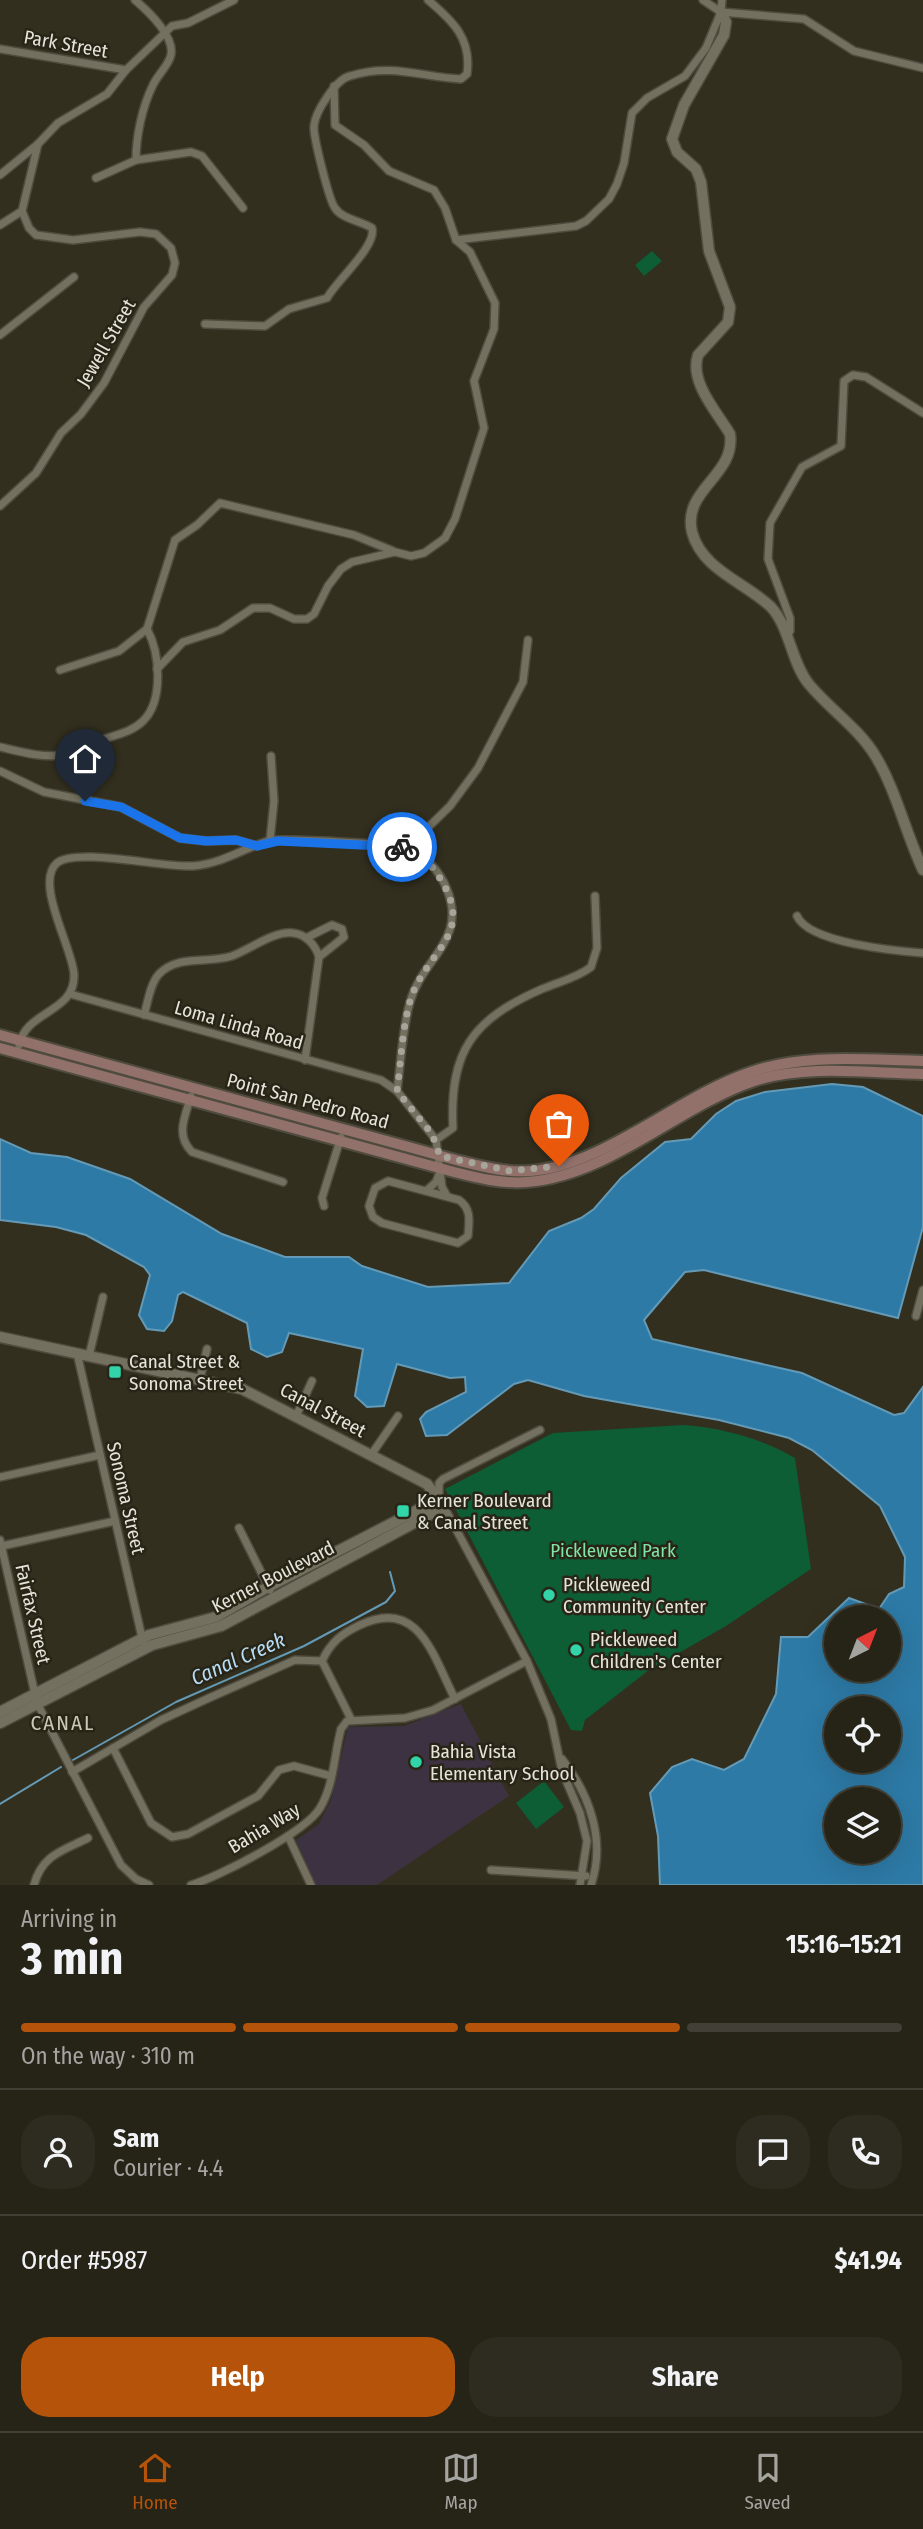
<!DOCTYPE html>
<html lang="en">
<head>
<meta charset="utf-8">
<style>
	:root { --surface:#262317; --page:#2e2b20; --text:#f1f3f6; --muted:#a4a4a1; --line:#424036; --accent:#b45309 }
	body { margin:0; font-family:"Fira Sans Condensed",sans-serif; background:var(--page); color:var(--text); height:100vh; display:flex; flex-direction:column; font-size:26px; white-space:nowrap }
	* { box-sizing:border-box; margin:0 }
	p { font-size:23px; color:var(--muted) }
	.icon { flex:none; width:38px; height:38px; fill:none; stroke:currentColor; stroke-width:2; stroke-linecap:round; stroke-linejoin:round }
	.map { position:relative; height:1885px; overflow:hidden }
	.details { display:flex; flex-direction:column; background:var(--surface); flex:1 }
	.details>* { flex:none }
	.needle { width:46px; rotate:42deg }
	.buttons { position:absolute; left:824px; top:1605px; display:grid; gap:14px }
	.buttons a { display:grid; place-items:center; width:77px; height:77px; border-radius:50%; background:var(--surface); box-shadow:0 7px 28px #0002,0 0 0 2px var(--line); font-size:35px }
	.pin { position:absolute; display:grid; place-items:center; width:60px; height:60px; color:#fff; margin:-72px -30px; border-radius:50% 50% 50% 0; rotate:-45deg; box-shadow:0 0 7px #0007 }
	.pin .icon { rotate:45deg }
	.courier { position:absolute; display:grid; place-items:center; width:70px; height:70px; margin:-35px; border:5px solid #1a73e8; border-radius:50%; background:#fff; color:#222; box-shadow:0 2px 9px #0007 }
	.overview em { font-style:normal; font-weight:700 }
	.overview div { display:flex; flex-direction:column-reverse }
	.overview { display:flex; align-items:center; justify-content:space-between; height:119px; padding:0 21px }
	h1 { font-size:46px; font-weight:700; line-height:52px }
	.bar { display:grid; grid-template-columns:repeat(4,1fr); gap:10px 7px; align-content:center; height:84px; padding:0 21px }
	.bar i { height:9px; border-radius:5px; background:var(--line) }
	.bar .current { background:var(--accent) }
	.bar p { grid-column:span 4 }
	.line { display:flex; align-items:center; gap:18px; padding:0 21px; border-top:2px solid var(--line) }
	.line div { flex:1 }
	.round { display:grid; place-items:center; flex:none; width:74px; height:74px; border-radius:28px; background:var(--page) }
	.action { display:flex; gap:14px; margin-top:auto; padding:14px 21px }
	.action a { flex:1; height:80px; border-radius:28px; background:var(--accent); color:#fff; font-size:28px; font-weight:700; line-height:80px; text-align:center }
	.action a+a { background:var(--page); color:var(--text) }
	.tabs { display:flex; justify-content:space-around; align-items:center; height:98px; border-top:2px solid var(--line); background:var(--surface); font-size:19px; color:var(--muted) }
	.tabs a { display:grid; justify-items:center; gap:4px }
	.tabs .current { color:var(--accent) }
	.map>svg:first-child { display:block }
</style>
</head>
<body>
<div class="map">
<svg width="923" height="1885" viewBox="0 0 923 1885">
	<rect width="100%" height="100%" fill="#322f1f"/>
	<!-- education -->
	<polygon fill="#3d3241" points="461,1704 509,1796 377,1885 315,1885 296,1840 319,1824 331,1800 348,1727 404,1726"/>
	<!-- green -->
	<g fill="#0d5d35">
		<polygon points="652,251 662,261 644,276 635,265"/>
		<path d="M 683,1425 C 720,1427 763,1439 795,1458 L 811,1569 L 726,1626 L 649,1670 L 585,1720 L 582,1731 L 571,1730 L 445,1489 L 553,1433 Z"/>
		<polygon points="544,1781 564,1807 536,1829 516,1803"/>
	</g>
	<!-- water -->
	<path fill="#2d7aa6" stroke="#649ab6" stroke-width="2" fill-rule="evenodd" d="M 832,1084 L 863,1087 L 923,1116 L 923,1227 L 898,1318 L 704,1270 L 685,1272 L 644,1320 L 652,1339 L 802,1373 L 894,1415 L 904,1413 L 923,1387 L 923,1885 L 660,1885 L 658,1836 L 650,1793 L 672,1767 L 692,1759 L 724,1770 L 744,1759 L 776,1694 L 781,1637 L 808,1637 L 849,1598 L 879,1609 L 889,1594 L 904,1587 L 905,1557 L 880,1506 L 812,1450 L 789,1438 L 719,1420 L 584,1396 L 528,1380 L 514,1384 L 447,1435 L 426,1436 L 420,1419 L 426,1412 L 466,1392 L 465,1377 L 450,1378 L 397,1364 L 384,1406 L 367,1407 L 355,1396 L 363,1349 L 289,1333 L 282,1352 L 267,1357 L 251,1349 L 247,1323 L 183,1292 L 178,1295 L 172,1321 L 164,1331 L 147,1329 L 139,1315 L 150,1275 L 144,1267 L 86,1235 L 56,1227 L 0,1220 L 0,1139 L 31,1153 L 67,1157 L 130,1179 L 222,1234 L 285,1257 L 349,1257 L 362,1266 L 428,1287 L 509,1283 L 549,1231 L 581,1218 L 594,1209 L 621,1178 L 665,1142 L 691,1139 L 716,1114 L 736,1101 L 765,1092 ZM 836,1617 L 889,1617 L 889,1670 L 836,1670 ZM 836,1708 L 889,1708 L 889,1760 L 836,1760 ZM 836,1799 L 889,1799 L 889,1852 L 836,1852 Z"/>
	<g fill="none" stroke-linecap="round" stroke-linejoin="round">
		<!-- stream -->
		<g stroke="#649ab6" stroke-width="2">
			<polyline points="73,1760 176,1702 304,1646 386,1602 395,1591 390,1572"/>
			<polyline points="0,1804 61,1767"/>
		</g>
		<defs>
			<g id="minor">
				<path d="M 135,0 C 148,11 178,39 170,58 C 166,68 157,76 153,85 C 142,107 136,137 136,160 L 191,152 L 202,156 L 243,208"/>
				<polyline points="703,0 721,12 804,19 854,51 923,68"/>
				<polyline points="0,49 126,70"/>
				<polyline points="334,86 335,125 364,145 389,171 434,190 445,208 456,240 576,226 586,221 609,199 617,184 624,163 632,113 647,98 685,76 706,48 721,12 722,0"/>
				<polyline points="0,175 38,144"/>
				<polyline points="96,178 136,160"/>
				<polyline points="0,225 22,211"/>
				<path d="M 205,324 L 265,326 L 289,309 L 327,298 C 337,280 377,246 372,228 C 361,221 342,219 335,208 C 329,200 313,136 314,126 C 315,112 336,79 350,76 C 392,63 421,77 461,79 L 467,74 C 472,39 453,21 428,0"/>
				<polyline points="0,335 74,277"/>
				<polyline points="0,506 36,473 61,433 81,414 104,383 144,307 172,275 175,263 171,248 156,234 140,232 73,240 36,235 29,228 22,211 38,144 58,123 107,94 126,70 172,26 188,23 234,0"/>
				<polyline points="147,629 175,540 197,525 220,503 354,535 393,551"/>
				<polyline points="787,636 790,631 790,618 768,559 770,523 802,467 841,446 844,381 853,375 866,377 923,413"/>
				<polyline points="157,669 183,642 220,630 253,608 270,608 294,619 307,619 314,614 328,586 341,569 352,562 395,552 411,556 424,553 445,538 455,519 484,428 474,381 494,329 495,303 470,252 456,240"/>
				<polyline points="60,670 119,651 147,629"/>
				<path d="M 0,747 C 21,752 42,758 64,755 C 76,753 88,745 99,741 C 114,735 131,733 143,721 C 164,700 160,653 147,629"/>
				<polyline points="0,771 44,792 121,807 180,838 206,841 236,840 257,846"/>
				<polyline points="270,840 274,801 271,756"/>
				<polyline points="408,847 450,806 478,768 523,682 528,640"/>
				<path d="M 797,916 C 809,943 896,951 923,953"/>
				<polyline points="306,938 332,925 342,929 344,937 319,957"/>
				<polyline points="70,994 381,1080 397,1091"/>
				<path d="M 144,1015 C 148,1002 150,984 159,974 C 178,954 208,964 232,956 C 251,949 273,931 293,933 C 306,934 316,946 319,957 L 305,1060"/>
				<path d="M 19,1045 C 26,1010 76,1013 74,974 C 72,947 34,882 57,863 C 76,847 164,868 193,866 C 221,864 242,849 268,841 C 277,838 401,844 411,848 C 425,854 440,873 446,887 C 469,940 422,958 410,1002 C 402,1030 401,1062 397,1091 L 436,1140 L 442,1187 L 447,1196"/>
				<path d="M 191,1096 C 185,1117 175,1135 192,1152 L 283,1182"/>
				<path d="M 436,1140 L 453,1128 C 449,1051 473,1019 542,989 C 558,982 577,978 591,967 L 597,948 L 595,896"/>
				<path d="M 388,1181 L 459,1200 C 472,1209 469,1222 468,1236 L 458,1243 L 382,1223 L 373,1217 L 369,1206 L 375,1188 Z"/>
				<polyline points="426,1191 436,1182 441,1169"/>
				<polyline points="324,1206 322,1198 341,1137"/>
				<polyline points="916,1316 923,1290"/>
				<polyline points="77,1353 143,1642"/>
				<polyline points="89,1356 103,1297"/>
				<polyline points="200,1379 207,1349"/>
				<polyline points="296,1416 312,1381"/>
				<polyline points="371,1455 398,1416"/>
				<polyline points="0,1477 100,1455"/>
				<polyline points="439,1499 439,1483 443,1479 540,1430"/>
				<polyline points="444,1507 527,1661 551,1719 562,1771 580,1813 587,1841 580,1885"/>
				<polyline points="239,1528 270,1590"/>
				<polyline points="0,1540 37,1703 121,1865 136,1879 149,1885"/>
				<polyline points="2,1546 115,1521"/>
				<path d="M 351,1719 L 322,1661 C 331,1642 341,1634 360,1625 C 419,1597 433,1656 455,1699"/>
				<polyline points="113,1748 151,1823 172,1837 188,1834 258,1796 279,1770 294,1766 331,1776"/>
				<path d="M 562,1759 C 590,1795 606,1841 591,1885"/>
				<polyline points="72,1772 161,1720 209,1698 295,1660 322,1661"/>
				<polyline points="288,1836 311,1885"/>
				<polyline points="491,1870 586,1876"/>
				<path d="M 34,1885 C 42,1855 62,1851 88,1838"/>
				<path d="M 191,1885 C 218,1877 306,1832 320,1808 C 334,1785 334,1755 341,1729 L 347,1721 L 405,1718 L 433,1710 L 527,1661"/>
			</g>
			<g id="tertiary">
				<path d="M 721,12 L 726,22 L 724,35 L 684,105 L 672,139 L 677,152 L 696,169 L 701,182 L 709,251 L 730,307 L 728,322 L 698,355 C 689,382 717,412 730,434 C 736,476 682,489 692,532 C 702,570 745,582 771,607 C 790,628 791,661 808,683 C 829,709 859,728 876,757 C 896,790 906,834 923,870"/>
				<polyline points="0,1337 242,1389 427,1484 444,1507 221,1626 152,1645 0,1723"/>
				<polyline points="0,1712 149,1635 216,1617 268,1587 439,1499"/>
			</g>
			<g id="secondary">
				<path d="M 0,1035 L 456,1160 C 480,1166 505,1173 530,1171 C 603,1166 678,1097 748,1073 C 803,1053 866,1060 923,1061"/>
				<path d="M 0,1048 L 454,1172 C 478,1178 502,1184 527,1182 C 611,1175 677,1107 754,1081 C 806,1064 869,1073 923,1074"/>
			</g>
		</defs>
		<!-- minor casing -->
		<use href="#minor" stroke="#4f4c3f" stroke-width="10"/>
		<!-- tertiary casing -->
		<use href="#tertiary" stroke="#4f4c3f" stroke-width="13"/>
		<!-- secondary casing -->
		<use href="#secondary" stroke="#4f4c3f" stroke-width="14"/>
		<!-- minor -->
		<use href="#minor" stroke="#74705f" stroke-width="7"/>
		<!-- tertiary -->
		<use href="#tertiary" stroke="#74705f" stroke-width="10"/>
		<!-- secondary -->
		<use href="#secondary" stroke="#91716a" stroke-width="10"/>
	</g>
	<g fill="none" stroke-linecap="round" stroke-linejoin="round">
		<!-- done -->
		<path stroke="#a7a599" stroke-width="7" stroke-dasharray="0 12.6" d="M 402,847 C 417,847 428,860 435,871 C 481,935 426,948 410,1001 C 402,1029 401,1062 397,1091 L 432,1134 L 440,1156 L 510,1171 L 559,1166"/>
		<!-- route -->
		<polyline stroke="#1a73e8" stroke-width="9" points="85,801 121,807 180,838 206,841 236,840 257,846 278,841 402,847"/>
	</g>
	<!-- markers -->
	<g fill="#32d4a9" stroke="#282516" stroke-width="2.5">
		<rect x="108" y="1365" width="14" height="14" rx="3.5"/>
		<rect x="396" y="1504" width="14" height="14" rx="3.5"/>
		<circle cx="549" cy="1595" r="7"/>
		<circle cx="576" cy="1650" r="7"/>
		<circle cx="416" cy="1762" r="7"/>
	</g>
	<g text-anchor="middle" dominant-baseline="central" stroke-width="5" stroke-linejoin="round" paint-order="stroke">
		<!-- street labels -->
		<g font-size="19" fill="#e6e4da" stroke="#282516">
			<text transform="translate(66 44) rotate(10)">Park Street</text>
			<text transform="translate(106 343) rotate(-60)">Jewell Street</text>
			<text transform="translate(239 1025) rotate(16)">Loma Linda Road</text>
			<text transform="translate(308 1101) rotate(15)">Point San Pedro Road</text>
			<text transform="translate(323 1410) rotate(28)">Canal Street</text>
			<text transform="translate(126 1498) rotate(77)">Sonoma Street</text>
			<text transform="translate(273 1577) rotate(-27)">Kerner Boulevard</text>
			<text transform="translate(33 1614) rotate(77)">Fairfax Street</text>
			<text transform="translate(264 1828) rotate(-31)">Bahia Way</text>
		</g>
		<!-- poi labels -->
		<g font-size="19" fill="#e6e4da" stroke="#282516" text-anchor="start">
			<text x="129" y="1361">Canal Street &amp;<tspan x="129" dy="22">Sonoma Street</tspan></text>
			<text x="417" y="1500">Kerner Boulevard<tspan x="417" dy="22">&amp; Canal Street</tspan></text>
			<text x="563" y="1584">Pickleweed<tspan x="563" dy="22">Community Center</tspan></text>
			<text x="590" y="1639">Pickleweed<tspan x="590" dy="22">Children's Center</tspan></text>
			<text x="430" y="1751">Bahia Vista<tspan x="430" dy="22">Elementary School</tspan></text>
		</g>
		<!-- park labels -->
		<g font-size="19" fill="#7fe4a5" stroke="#282516">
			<text x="613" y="1550">Pickleweed Park</text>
		</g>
		<!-- water labels -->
		<g font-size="21" font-style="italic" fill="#b7dcf5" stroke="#282516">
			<text transform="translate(238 1659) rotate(-24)">Canal Creek</text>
		</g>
		<!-- neighbourhood labels -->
		<g font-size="21" letter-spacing="2" fill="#ccc8b5" stroke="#282516">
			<text x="63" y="1723">CANAL</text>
		</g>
	</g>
</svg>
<div class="buttons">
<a><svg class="needle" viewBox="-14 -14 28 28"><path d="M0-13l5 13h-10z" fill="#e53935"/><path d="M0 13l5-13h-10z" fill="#a4a4a1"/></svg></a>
<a><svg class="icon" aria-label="locate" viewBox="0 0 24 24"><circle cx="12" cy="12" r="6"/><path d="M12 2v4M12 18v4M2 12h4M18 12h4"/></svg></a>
<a><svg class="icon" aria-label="layers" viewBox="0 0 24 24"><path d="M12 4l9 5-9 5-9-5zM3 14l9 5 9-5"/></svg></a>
</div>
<div class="pin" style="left:559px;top:1166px;background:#ea580c"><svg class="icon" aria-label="bag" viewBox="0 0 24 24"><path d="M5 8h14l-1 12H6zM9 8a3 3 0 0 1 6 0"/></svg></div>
<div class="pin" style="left:85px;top:801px;background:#1f2937"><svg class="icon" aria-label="home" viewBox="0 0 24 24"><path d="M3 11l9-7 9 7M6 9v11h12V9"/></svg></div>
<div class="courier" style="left:402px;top:847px"><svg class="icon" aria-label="bike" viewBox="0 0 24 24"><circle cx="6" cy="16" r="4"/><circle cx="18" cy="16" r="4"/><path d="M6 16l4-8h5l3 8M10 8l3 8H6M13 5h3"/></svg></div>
</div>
<section class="details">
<div class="overview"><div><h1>3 min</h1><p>Arriving in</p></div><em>15:16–15:21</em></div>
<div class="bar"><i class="current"></i><i class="current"></i><i class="current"></i><i></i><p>On the way · 310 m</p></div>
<div class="line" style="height:126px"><a class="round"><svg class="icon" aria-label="person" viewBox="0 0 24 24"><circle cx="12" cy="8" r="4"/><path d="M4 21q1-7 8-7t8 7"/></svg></a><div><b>Sam</b><p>Courier · 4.4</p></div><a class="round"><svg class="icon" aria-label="chat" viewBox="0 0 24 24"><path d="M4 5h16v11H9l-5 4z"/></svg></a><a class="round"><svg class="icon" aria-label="phone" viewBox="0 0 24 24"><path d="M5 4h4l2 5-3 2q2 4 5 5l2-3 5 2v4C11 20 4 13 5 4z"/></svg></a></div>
<div class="line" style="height:91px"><div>Order #5987</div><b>$41.94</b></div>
<div class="action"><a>Help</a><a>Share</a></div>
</section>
<nav class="tabs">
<a class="current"><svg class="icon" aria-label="home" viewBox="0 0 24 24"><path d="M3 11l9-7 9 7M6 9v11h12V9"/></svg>Home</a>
<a><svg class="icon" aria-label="map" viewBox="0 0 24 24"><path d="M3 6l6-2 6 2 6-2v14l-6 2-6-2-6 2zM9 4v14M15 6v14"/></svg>Map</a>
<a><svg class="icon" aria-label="saved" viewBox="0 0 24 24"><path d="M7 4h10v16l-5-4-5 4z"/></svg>Saved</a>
</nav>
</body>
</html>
